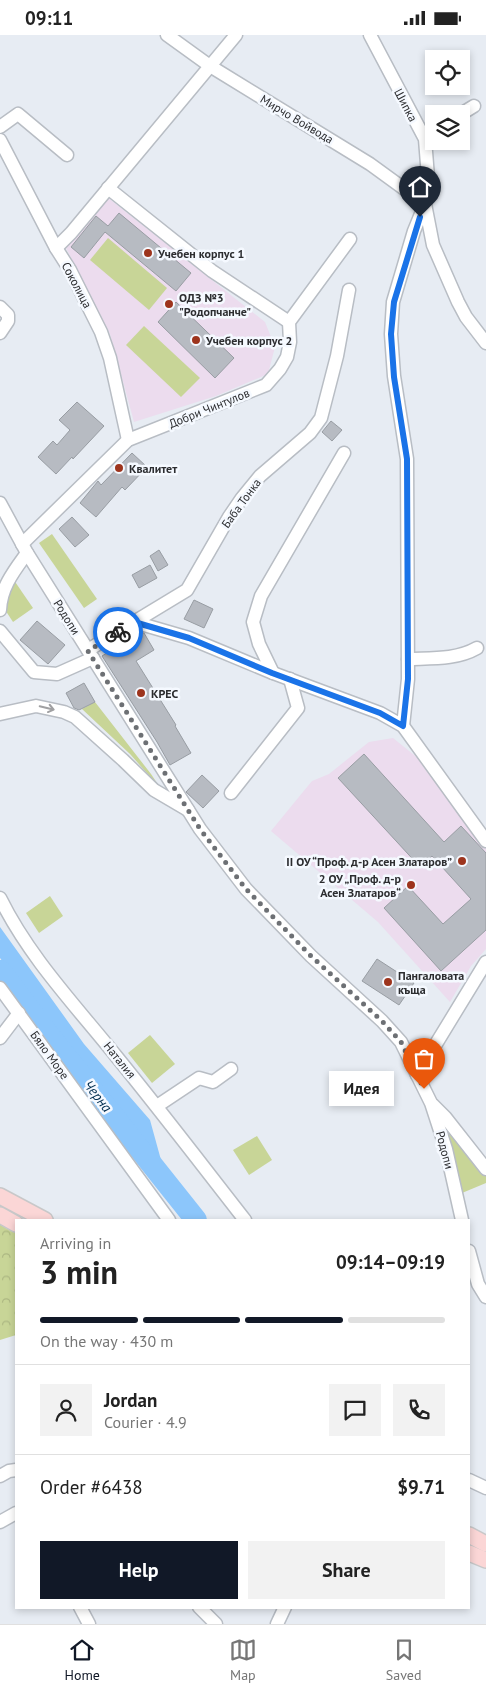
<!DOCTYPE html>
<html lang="en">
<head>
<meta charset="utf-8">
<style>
	:root { --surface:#fff; --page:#f2f2f2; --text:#222; --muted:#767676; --line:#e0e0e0; --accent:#111827 }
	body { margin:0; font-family:"PT Sans",sans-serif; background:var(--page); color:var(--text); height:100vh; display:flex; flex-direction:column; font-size:19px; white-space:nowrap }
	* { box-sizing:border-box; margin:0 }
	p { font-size:16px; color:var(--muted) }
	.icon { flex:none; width:28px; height:28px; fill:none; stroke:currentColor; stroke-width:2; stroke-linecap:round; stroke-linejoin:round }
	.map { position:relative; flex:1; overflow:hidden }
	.details { position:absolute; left:15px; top:1184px; width:455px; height:390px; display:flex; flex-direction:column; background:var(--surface); border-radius:0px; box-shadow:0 2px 8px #0003 }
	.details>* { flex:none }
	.controls { position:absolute; left:425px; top:15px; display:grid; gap:10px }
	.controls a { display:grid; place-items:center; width:45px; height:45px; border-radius:0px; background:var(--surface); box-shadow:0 2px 8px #0003; font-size:25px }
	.pin { position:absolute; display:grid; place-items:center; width:42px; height:42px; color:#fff; margin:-51px -21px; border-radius:50% 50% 50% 0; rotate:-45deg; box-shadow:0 0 5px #0007 }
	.pin .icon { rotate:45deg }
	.courier { position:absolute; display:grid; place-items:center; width:50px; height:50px; margin:-25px; border:4px solid #1a73e8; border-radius:50%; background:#fff; color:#222; box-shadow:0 1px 6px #0007 }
	.bubble { position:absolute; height:35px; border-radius:0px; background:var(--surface); box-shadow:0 2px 8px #0003; font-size:16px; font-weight:700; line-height:35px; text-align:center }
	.summary em { font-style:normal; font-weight:700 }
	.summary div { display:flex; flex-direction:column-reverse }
	.summary { display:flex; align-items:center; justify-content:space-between; height:85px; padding:0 25px }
	h1 { font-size:32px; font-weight:700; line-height:38px }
	.bar { display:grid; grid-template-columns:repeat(4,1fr); gap:8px 5px; align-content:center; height:60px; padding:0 25px }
	.bar i { height:6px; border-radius:4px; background:var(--line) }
	.bar .current { background:var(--accent) }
	.bar p { grid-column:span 4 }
	.line { display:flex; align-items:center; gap:12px; padding:0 25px; border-top:1px solid var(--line) }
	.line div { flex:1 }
	.round { display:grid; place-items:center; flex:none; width:52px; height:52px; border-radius:0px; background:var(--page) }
	.action { display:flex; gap:10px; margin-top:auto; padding:10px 25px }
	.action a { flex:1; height:58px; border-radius:0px; background:var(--accent); color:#fff; font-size:20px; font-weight:700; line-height:58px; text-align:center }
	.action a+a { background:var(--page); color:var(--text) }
	.status { display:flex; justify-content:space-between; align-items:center; height:35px; padding:0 25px; background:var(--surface); direction:ltr }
	.status svg { height:14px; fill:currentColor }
	.tabs { display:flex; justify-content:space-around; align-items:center; height:70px; border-top:1px solid var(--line); background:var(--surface); font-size:14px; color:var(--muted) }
	.tabs a { display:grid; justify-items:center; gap:2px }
	.tabs .current { color:var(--accent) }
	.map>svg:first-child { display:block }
</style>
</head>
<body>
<div class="status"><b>09:11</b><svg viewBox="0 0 49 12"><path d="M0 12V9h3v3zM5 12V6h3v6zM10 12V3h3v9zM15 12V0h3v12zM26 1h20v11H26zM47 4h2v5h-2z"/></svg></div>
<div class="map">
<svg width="486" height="1589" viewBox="0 0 486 1589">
	<defs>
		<pattern id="forest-crowns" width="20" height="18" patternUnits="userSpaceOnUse" patternTransform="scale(1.25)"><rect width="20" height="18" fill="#c8d597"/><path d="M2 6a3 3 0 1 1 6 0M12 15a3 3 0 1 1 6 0" fill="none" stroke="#acb782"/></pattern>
	</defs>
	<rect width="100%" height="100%" fill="#e7ecf3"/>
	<!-- education -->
	<g fill="#ecdcee">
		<polygon points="107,162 265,287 275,312 268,339 216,361 134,387 110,299 65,211"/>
		<polygon points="393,703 419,724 465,789 486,814 486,914 471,931 450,967 378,887 271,796 312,746 329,739 369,707"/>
	</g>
	<!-- green -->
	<g fill="#c8d597">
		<polygon points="108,203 167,253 149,275 90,225"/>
		<polygon points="144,291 200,343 181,362 126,310"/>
		<polygon points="52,499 97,564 84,573 39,508"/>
		<polygon points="9,538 33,573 13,587 0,567 0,546"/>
		<polygon points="95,667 151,739 161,754 130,719 82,674"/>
		<polygon points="50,861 63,881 39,898 26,878"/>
		<polygon points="150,1000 175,1029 152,1048 128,1018"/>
		<polygon points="448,1097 486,1141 486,1148 462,1158"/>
		<polygon points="257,1101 272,1125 249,1140 233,1115"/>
	</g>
	<!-- forest -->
	<polygon fill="url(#forest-crowns)" points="0,1188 16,1198 16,1300 0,1305"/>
	<!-- water -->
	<polygon fill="#8cc6fb" points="0,892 84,1009 150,1085 161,1125 116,1079 0,923"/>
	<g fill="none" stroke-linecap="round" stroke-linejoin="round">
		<!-- river -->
		<polyline stroke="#8cc6fb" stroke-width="22" points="0,936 36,984 196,1185"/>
	</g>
	<!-- building -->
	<g fill="#b7bbc2" stroke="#989da3">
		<polygon points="119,178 191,238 176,256 105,197 84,223 71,212 96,181 108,191"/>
		<polygon points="176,267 234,323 215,343 158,287"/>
		<polygon points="77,367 104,391 73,424 72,422 56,439 38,422 53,406 57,410 70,395 59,385"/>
		<polygon points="331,386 342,395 332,406 322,397"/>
		<polygon points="132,418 147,432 125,455 122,452 96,482 80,468 98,446 101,450"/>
		<polygon points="72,482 89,500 75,512 59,494"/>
		<polygon points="159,515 168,530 158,536 150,521"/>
		<polygon points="150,530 157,543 139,553 132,540"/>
		<polygon points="194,565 213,574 204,593 184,584"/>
		<polygon points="37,586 65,610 48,629 20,605"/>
		<polygon points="140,597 144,598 154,615 136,626 176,690 175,691 191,718 170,730 157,707 102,621"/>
		<polygon points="84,648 95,667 79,675 74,673 66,658"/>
		<polygon points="364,719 444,807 461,791 486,818 486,895 441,936 384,873 408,851 443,889 471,864 432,821 420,832 338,743"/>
		<polygon points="202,740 219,756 203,773 186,757"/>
		<polygon points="377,924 414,948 399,970 362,946"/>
	</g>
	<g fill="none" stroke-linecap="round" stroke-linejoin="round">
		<defs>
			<g id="minor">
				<polyline points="167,0 210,31 370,129 425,169"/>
				<polyline points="370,0 425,104 428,142 425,169 433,210 458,267 466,282 486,308"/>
				<polyline points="461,79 474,71"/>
				<polyline points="0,92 18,79 67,120"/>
				<polyline points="0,105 56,213 70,235 101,297 110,323 128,405"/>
				<polyline points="108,153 212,236 289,287"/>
				<polyline points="56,213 71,198 236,0"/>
				<polyline points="0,272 8,280 8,286 0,298"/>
				<polyline points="0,468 27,518 200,794 246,854 311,921 382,986 401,1007 431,1068 446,1114 462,1185"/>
				<polyline points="22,509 128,405 266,350 280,334 287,322 290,307 289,287 350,204"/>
				<path d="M 0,575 C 1,552 14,536 27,518"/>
				<polyline points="134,587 189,603 273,638 380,678 403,691 486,806"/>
				<polyline points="0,596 34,637 57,639 93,623"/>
				<polyline points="88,615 187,555 229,482 242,463 260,441 310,398 321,383 337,321 349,255"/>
				<path d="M 408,624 C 431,623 456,625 477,613"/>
				<polyline points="273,638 259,609 253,587 261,561 344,418"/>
				<polyline points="0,679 36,671 64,677 75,682 123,725 154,755 188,775"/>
				<polyline points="403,691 408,644 407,424 394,341 391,299 393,267 414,196 425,169"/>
				<polyline points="231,758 298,673 290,644"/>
				<path d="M 0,863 C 29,922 75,970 116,1021 C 160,1075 202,1130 245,1185"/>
				<polyline points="0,953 169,1185"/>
				<polyline points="0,1003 19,978"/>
				<polyline points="417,1040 486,927"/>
				<polyline points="433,1070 445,1082 486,1134"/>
				<polyline points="157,1071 199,1043 213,1047 231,1034"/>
				<polyline points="469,1216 478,1249 486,1262"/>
				<polyline points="0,1441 9,1436 16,1435"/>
				<polyline points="469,1445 486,1453"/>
				<polyline points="0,1487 16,1478"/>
				<polyline points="80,1572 89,1589"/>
				<polyline points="199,1572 216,1589"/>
				<polyline points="277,1589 285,1572"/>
			</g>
			<g id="major">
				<polyline points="0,1161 45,1185"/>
				<polyline points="0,1180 16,1189"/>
				<polyline points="469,1500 486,1509"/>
				<polyline points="469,1518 486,1525"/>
			</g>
		</defs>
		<!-- minor casing -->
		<use href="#minor" stroke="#b8bdc4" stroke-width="15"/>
		<!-- major casing -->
		<use href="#major" stroke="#c8c8c9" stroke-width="18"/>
		<!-- minor -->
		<use href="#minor" stroke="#fff" stroke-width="12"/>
		<!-- major -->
		<use href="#major" stroke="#fbd6d6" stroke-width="15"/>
	</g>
	<!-- one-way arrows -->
	<defs><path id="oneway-shaft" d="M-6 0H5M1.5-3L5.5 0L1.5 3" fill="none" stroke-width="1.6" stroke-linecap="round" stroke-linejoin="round" transform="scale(1.25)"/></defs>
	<use stroke="#a0a0a2" href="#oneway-shaft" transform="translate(47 673) rotate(13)"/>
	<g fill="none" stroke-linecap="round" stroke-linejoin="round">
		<!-- done -->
		<polyline stroke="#6d7074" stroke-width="5" stroke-dasharray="0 9" points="118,597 88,616 200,794 246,854 311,921 382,986 401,1007 424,1054"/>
		<!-- route -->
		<polyline stroke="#1a73e8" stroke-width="6" points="118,597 134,587 189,603 272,638 380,678 403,691 408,644 407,424 394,342 391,299 394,267 420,182"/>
	</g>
	<!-- markers -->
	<g fill="#9d341d" stroke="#f5f9ff" stroke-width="2">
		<circle cx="148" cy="218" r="5"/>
		<circle cx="169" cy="269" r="5"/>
		<circle cx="196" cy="305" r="5"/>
		<circle cx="119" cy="433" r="5"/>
		<circle cx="141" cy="658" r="5"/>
		<circle cx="462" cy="826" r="5"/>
		<circle cx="411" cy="850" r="5"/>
		<circle cx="388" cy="947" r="5"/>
	</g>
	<g text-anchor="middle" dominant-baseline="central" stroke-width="5" stroke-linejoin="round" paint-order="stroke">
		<!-- street labels -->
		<g font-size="12" fill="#2c2d30" stroke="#f5f9ff">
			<text transform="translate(406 70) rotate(62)">Шипка</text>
			<text transform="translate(297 84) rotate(31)">Мирчо Войвода</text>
			<text transform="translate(77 250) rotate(62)">Соколица</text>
			<text transform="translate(209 373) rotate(-22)">Добри Чинтулов</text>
			<text transform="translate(241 468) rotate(-54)">Баба Тонка</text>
			<text transform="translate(67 582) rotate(58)">Родопи</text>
			<text transform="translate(50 1020) rotate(54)">Бяло Море</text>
			<text transform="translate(120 1025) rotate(51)">Наталия</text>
			<text transform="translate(445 1115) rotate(75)">Родопи</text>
		</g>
		<!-- poi labels -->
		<g font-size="12" font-weight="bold" fill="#2c2d30" stroke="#f5f9ff" text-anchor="start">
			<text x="158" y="218">Учебен корпус 1</text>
			<text x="179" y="262">ОДЗ №3<tspan x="179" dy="14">"Родопчанче"</tspan></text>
			<text x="206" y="305">Учебен корпус 2</text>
			<text x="129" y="433">Квалитет</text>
			<text x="151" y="658">КРЕС</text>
			<text x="452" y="826" text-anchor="end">II ОУ “Проф. д-р Асен Златаров”</text>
			<text x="401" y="843" text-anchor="end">2 ОУ „Проф. д-р<tspan x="401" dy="14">Асен Златаров“</tspan></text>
			<text x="398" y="940">Пангаловата<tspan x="398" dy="14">къща</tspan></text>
		</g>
		<!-- water labels -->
		<g font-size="14" font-style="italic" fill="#043052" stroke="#f5f9ff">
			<text transform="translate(98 1061) rotate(52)">Черна</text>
		</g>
	</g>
</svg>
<div class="controls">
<a><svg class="icon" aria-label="locate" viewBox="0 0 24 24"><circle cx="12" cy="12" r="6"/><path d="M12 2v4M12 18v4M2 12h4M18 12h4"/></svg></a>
<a><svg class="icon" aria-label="layers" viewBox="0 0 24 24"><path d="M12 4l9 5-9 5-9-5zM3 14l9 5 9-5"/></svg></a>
</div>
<div class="pin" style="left:424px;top:1054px;background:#ea580c"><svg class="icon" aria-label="bag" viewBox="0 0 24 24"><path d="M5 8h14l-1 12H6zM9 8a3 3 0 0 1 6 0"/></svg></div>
<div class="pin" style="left:420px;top:182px;background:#1f2937"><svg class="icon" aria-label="home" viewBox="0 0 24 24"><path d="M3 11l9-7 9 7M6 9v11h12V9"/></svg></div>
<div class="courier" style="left:118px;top:597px"><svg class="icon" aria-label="bike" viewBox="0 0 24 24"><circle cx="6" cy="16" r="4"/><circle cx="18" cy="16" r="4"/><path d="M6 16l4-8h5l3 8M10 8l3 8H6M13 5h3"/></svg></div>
<div class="bubble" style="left:329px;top:1036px;width:65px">Идея</div>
<section class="details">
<div class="summary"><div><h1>3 min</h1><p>Arriving in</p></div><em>09:14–09:19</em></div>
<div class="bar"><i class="current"></i><i class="current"></i><i class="current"></i><i></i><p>On the way · 430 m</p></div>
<div class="line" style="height:90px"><a class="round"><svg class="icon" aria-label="person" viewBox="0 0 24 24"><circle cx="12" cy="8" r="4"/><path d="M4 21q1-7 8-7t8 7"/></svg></a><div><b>Jordan</b><p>Courier · 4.9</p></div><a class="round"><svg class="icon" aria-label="chat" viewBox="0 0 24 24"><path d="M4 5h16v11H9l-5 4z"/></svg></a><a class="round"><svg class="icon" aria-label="phone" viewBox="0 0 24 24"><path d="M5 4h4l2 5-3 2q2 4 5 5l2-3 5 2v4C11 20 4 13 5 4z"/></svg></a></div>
<div class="line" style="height:65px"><div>Order #6438</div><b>$9.71</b></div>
<div class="action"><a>Help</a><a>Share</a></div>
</section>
</div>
<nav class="tabs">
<a class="current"><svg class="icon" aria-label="home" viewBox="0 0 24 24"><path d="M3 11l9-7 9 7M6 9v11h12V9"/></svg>Home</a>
<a><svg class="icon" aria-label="map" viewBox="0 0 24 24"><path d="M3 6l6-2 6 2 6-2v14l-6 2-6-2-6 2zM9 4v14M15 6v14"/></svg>Map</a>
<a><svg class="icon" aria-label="saved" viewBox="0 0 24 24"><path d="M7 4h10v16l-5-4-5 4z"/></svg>Saved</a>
</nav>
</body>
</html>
